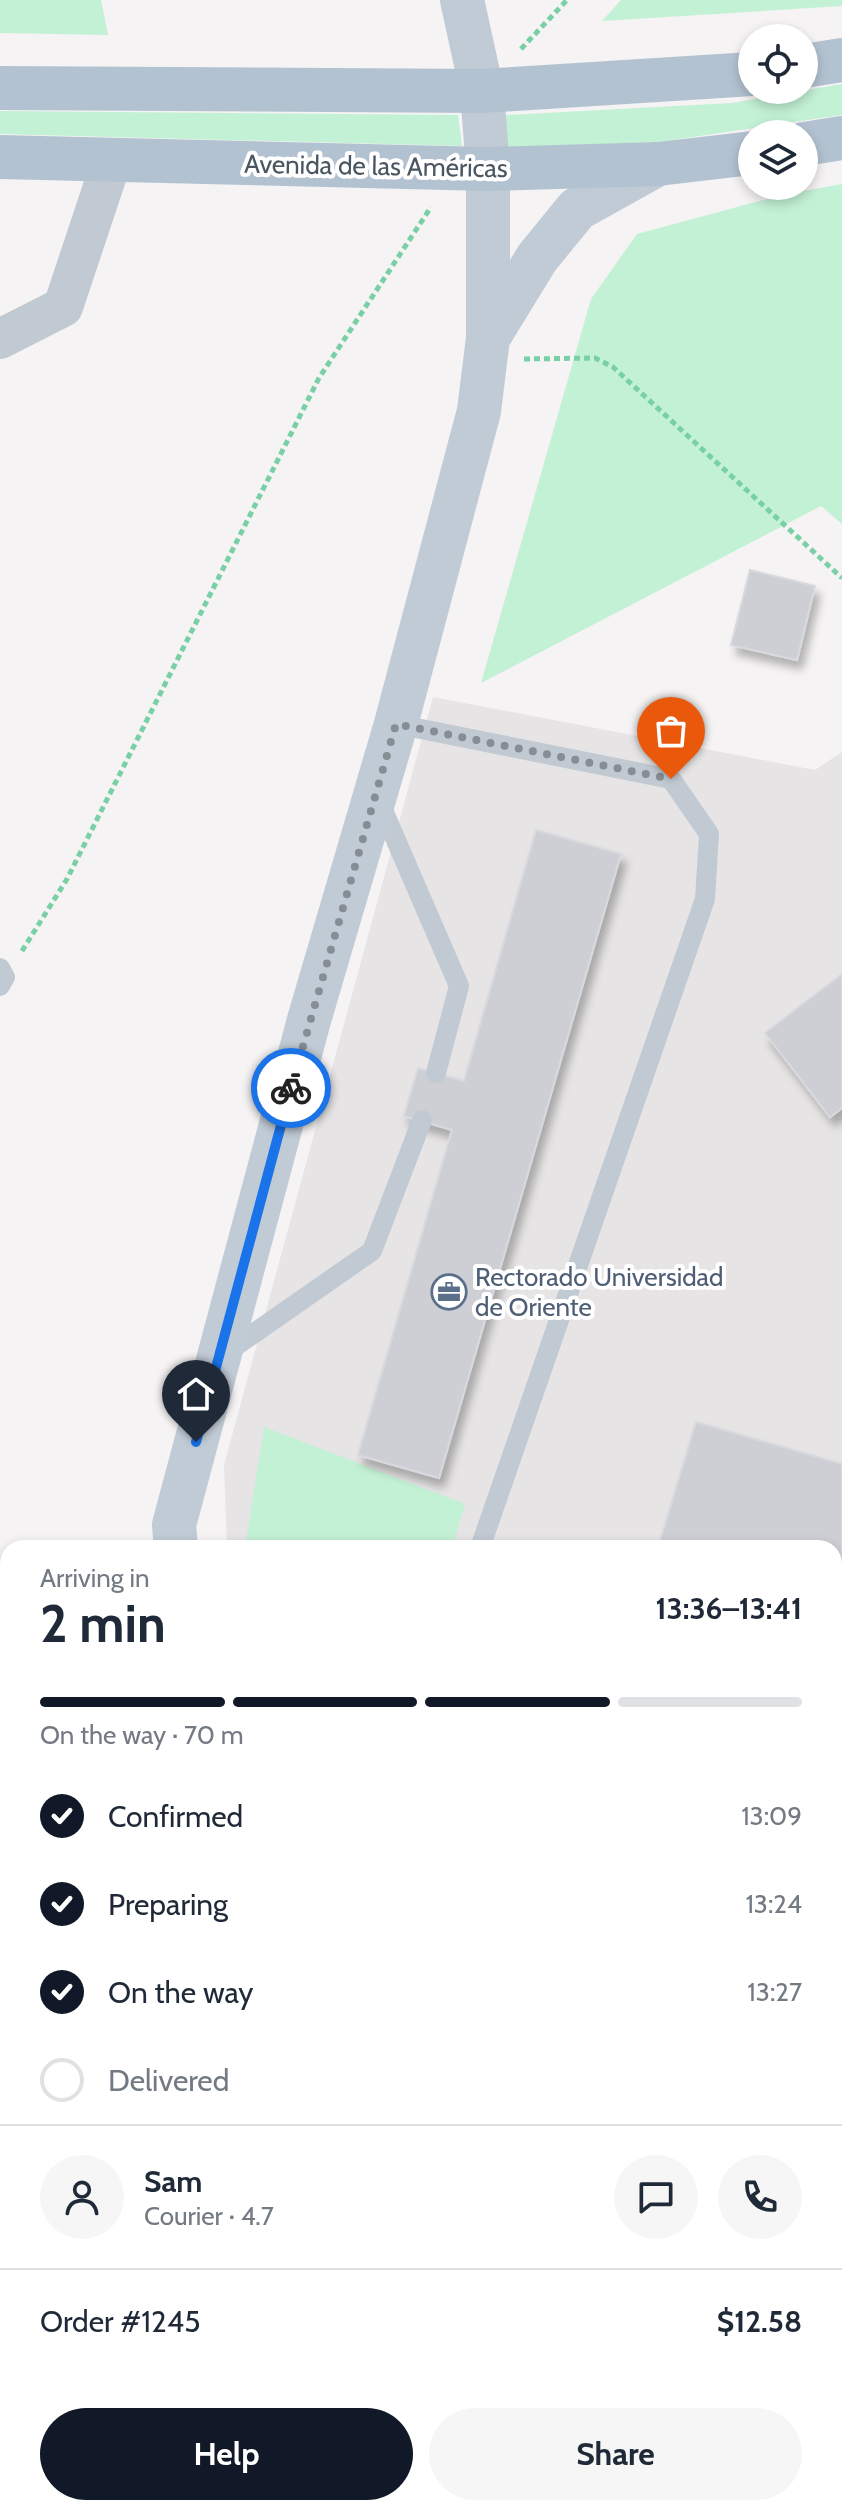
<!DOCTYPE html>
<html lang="en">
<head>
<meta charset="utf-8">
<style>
	:root { --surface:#fff; --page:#f6f6f7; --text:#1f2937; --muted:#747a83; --line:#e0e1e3; --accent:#111827 }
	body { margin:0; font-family:Cabin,sans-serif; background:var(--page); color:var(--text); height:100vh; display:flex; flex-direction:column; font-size:30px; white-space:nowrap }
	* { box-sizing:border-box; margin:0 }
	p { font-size:26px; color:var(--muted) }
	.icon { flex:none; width:44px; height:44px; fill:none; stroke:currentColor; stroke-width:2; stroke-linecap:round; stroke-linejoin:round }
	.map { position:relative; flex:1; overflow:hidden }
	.details { position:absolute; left:0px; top:1540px; width:842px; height:976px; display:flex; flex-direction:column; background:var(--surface); border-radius:24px 24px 0 0; box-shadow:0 4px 12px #0003 }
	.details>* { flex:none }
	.controls { position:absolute; left:738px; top:24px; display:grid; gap:16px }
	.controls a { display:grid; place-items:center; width:80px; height:80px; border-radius:50%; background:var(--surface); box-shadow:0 4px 12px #0003; font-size:40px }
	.pin { position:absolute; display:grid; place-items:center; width:68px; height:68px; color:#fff; margin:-82px -34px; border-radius:50% 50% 50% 0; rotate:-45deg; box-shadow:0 0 8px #0007 }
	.pin .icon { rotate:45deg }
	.courier { position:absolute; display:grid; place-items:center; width:80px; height:80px; margin:-40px; border:6px solid #1a73e8; border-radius:50%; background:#fff; color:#222; box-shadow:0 2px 10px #0007 }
	.headline em { font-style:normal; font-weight:800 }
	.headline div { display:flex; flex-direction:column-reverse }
	.headline { display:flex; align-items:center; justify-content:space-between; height:136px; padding:0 40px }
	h1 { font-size:52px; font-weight:800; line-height:60px }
	.bar { display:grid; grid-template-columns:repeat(4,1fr); gap:12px 8px; align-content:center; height:96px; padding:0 40px }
	.bar i { height:10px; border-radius:6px; background:var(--line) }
	.bar .active { background:var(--accent) }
	.bar p { grid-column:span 4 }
	.line { display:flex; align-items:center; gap:20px; padding:0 40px; border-top:2px solid var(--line) }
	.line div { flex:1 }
	.round { display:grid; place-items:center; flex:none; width:84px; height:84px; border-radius:42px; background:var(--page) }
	ol { padding:0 40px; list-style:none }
	li { display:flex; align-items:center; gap:24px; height:88px }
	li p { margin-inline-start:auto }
	li .icon { padding:8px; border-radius:50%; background:var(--accent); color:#fff; stroke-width:4 }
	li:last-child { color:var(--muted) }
	li i { width:44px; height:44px; border:4px solid var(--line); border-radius:50% }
	.cta { display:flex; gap:16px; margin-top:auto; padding:16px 40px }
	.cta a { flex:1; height:92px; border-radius:48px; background:var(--accent); color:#fff; font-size:32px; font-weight:800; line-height:92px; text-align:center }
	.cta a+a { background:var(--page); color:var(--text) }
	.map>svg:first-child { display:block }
</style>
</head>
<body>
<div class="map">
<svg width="842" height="2516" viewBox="0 0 842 2516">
	<defs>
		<filter id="shadow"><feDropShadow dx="5" dy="9" stdDeviation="4" flood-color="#0004"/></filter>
	</defs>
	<rect width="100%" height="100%" fill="#f5f3f3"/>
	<!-- education -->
	<polygon fill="#e6e4e5" points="433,697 815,770 842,752 842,2516 112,2516 114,2508 834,2508 834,1548 227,1548 224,1465"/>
	<!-- green -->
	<g fill="#c3f1d5">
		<polygon points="0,0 101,0 108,35 0,33"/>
		<polygon points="621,0 842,0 842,6 602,21"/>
		<polygon points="842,84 842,115 659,142 507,148 506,115 732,103"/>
		<polygon points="0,111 458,115 462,146 0,134"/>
		<polygon points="842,184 842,524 821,506 481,683 591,299 637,234 782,195"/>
		<polygon points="264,1427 465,1504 452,1548 245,1548"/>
		<polygon points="842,2200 842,2516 839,2516 834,2507 834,2204"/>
	</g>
	<!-- building -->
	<g fill="#cdcfd5" stroke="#d7d9de" stroke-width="2" filter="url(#shadow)">
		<polygon points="750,570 815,586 797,660 731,645"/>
		<polygon points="536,830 621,854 439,1478 358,1455 452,1130 404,1116 418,1068 464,1081"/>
		<polygon points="842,974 842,1108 830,1117 765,1033"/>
		<polygon points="696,1422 842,1464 842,1603 834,1630 834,1548 658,1548"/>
		<polygon points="842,1994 842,2064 834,2068 834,1999"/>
	</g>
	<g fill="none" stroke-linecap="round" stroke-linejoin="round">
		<!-- path -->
		<g stroke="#7ad0a6" stroke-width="5" stroke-dasharray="6 4" stroke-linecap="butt">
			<polyline points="521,49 567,0"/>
			<polyline points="524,359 595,358 613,367 842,578"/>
			<polyline points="22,951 67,879 319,378 431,207"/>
			<polyline points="834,2101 842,2116"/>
		</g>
		<!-- lane -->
		<g stroke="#c1cad2" stroke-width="20">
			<polyline points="396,724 671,779 709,834 705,899 480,1548"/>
			<polyline points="379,801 459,986 436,1073"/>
			<polyline points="0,968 5,977 0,986"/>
			<polyline points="227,1352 372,1251 422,1120"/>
			<polyline points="834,1670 842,1672"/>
			<polyline points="157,2516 159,2508"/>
		</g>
		<!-- street -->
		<g stroke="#c1cad2" stroke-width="40">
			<polyline points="0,339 63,307 112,160"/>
			<polyline points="0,1760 8,1759"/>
			<polyline points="258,2508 266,2516"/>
		</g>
		<!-- secondary -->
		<g stroke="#c1cbd6" stroke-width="44">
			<polyline points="488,338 537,258 577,209 658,164"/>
			<polyline points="176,1548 174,1525 309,1020 396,724 479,411 488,338 488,169 482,91 462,0"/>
			<polyline points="73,2516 75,2508"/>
		</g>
		<!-- primary -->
		<g stroke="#b3c2d1" stroke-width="44">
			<polyline points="804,66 842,60"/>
			<polyline points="0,88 482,91 752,74"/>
			<polyline points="804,144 842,138"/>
			<polyline points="0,157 488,169 658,164 752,153"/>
		</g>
	</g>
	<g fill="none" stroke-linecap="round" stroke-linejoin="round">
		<!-- done -->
		<polyline stroke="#868d94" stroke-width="8" stroke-dasharray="0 14.4" points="291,1088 396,724 671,779"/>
		<!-- route -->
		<polyline stroke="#1a73e8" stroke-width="10" points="196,1442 291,1088"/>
	</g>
	<!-- icons -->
	<defs>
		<symbol id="office-ring" viewBox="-11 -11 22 22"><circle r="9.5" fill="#fff" stroke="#5c6f8a" stroke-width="1.5"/><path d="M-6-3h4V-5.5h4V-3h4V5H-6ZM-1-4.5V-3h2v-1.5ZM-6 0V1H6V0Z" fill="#5c6f8a"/></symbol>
	</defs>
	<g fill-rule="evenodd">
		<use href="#office-ring" x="429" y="1272" width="40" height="40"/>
	</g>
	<g text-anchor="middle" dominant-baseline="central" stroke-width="8" stroke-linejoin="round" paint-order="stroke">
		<!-- street labels -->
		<g font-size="26" fill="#4a5661" stroke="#fff">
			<text transform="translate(376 166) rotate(1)">Avenida de las Américas</text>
		</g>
		<!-- service labels -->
		<g font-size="26" fill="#4e5e75" stroke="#fff" text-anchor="start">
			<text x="475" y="1277">Rectorado Universidad<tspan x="475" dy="30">de Oriente</tspan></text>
		</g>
	</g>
</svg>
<div class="controls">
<a><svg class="icon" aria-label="locate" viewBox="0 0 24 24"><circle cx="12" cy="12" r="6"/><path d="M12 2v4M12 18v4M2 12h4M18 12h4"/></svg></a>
<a><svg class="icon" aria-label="layers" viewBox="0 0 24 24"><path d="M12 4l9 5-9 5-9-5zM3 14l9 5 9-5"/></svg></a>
</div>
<div class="pin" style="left:671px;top:779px;background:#ea580c"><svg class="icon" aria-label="bag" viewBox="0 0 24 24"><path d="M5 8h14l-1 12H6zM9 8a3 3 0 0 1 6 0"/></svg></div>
<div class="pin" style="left:196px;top:1442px;background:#1f2937"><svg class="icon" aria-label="home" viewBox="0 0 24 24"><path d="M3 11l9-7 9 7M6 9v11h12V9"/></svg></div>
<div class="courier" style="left:291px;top:1088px"><svg class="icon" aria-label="bike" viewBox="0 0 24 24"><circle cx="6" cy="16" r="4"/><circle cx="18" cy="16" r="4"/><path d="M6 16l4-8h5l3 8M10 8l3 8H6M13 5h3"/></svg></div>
<section class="details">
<div class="headline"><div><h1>2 min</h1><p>Arriving in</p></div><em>13:36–13:41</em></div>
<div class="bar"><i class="active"></i><i class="active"></i><i class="active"></i><i></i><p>On the way · 70 m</p></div>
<ol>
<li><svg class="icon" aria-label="check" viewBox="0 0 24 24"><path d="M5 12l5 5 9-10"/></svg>Confirmed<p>13:09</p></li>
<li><svg class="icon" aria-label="check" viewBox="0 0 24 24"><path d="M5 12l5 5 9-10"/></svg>Preparing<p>13:24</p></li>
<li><svg class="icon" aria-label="check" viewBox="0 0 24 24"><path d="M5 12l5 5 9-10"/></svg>On the way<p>13:27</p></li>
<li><i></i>Delivered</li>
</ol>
<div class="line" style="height:144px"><a class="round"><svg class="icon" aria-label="person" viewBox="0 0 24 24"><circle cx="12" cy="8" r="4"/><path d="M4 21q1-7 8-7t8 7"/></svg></a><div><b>Sam</b><p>Courier · 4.7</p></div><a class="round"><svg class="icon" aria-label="chat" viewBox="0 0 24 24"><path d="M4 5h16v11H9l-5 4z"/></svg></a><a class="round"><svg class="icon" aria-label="phone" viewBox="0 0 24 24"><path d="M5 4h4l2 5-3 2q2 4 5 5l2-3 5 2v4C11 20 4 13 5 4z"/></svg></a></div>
<div class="line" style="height:104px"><div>Order #1245</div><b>$12.58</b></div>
<div class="cta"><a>Help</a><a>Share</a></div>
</section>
</div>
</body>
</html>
